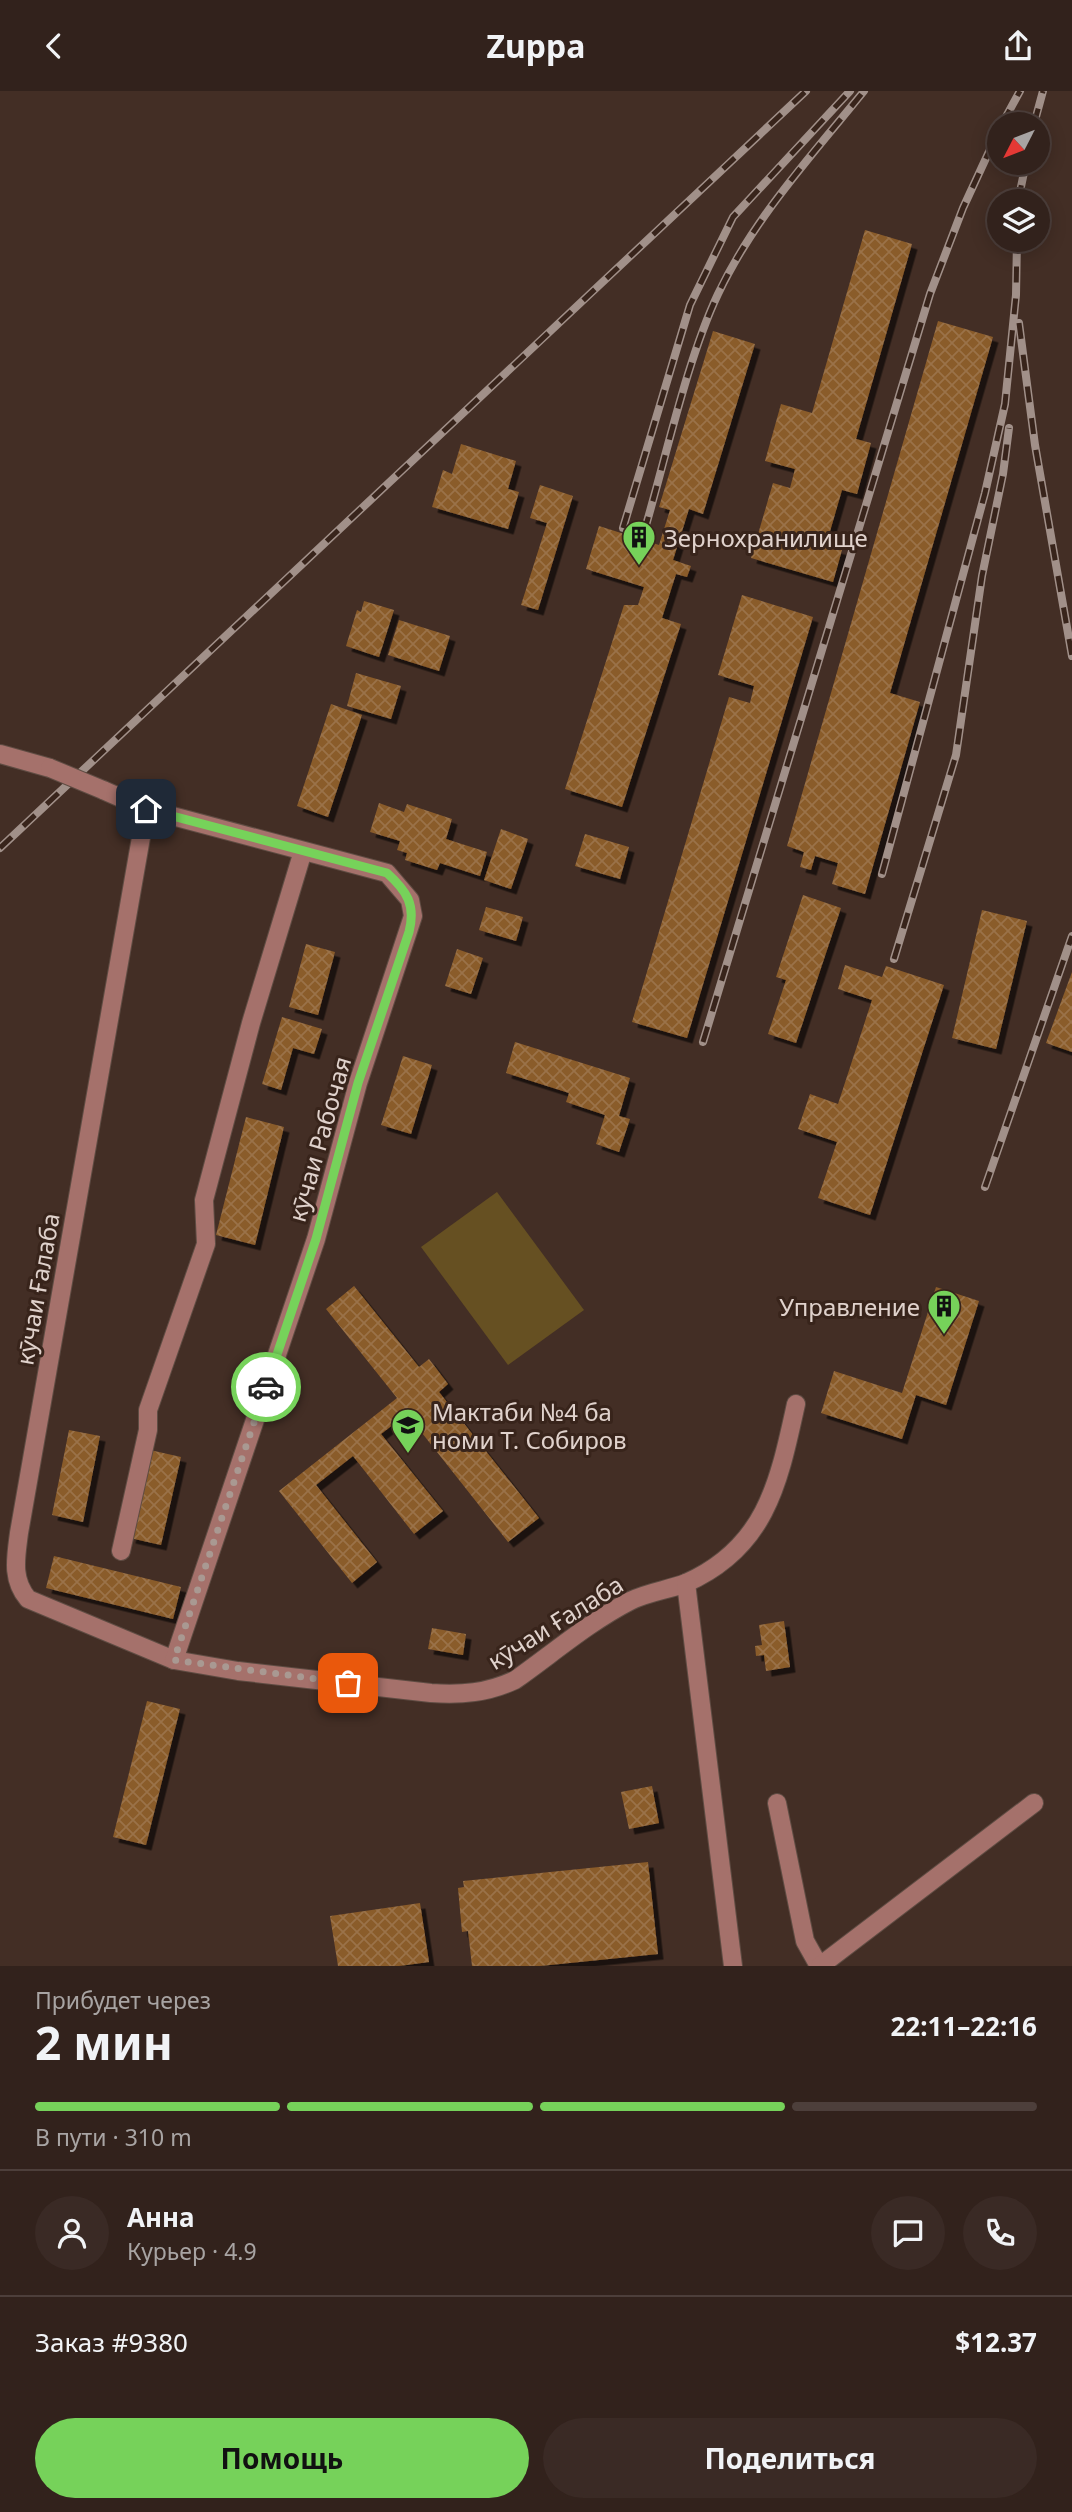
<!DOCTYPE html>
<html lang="ru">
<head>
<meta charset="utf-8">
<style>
	:root { --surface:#32221c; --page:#3a2a25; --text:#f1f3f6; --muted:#a8a4a3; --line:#4d3f3b; --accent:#76d25a }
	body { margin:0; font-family:"Noto Sans",sans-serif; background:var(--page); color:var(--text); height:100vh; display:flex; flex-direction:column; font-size:26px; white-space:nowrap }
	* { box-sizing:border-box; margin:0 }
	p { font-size:23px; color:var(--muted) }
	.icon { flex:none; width:38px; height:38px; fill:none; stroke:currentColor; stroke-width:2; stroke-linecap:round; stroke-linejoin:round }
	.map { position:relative; height:1875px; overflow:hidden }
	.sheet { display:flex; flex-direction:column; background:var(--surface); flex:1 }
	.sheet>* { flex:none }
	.needle { width:46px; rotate:228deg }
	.fabs { position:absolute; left:987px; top:21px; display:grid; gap:14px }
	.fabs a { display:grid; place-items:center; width:63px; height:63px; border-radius:50%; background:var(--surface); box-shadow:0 4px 18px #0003,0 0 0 2px var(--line); font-size:35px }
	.pin { position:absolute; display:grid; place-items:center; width:60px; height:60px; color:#fff; margin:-30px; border-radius:14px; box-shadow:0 4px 10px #0006 }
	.courier { position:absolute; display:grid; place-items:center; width:70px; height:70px; margin:-35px; border:5px solid #76d25a; border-radius:50%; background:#fff; color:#222; box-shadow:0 2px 9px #0007 }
	.summary em { font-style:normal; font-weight:700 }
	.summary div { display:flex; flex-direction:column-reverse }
	.summary { display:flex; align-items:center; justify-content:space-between; height:119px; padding:0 35px }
	h1 { font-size:46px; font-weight:700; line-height:52px }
	.bar { display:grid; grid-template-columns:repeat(4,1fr); gap:10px 7px; align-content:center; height:84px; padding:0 35px }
	.bar i { height:9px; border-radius:5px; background:var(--line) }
	.bar .active { background:var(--accent) }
	.bar p { grid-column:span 4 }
	.line { display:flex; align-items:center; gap:18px; padding:0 35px; border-top:2px solid var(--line) }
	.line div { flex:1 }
	.round { display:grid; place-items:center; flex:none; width:74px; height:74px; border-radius:37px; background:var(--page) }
	.action { display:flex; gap:14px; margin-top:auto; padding:14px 35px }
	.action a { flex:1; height:80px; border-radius:42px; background:var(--accent); color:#111; font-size:28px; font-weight:700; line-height:80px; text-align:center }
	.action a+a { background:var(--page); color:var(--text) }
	header { display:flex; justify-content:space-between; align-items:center; height:91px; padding:0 35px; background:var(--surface); font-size:32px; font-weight:700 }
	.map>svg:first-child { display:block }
</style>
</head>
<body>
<header><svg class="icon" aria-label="back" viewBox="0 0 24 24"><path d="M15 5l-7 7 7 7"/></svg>Zuppa<svg class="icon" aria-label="share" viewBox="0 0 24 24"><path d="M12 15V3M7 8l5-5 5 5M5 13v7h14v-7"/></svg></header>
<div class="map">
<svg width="1072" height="1875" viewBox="0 0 1072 1875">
	<defs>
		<pattern id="building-cross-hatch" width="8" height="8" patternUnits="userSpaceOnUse" patternTransform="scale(1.75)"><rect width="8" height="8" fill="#8a5b2a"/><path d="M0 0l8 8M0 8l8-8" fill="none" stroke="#9a7248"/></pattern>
		<filter id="shadow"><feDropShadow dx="5.5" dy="5.5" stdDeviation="0" flood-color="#0009"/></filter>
	</defs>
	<rect width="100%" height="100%" fill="#432e25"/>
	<!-- grass -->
	<polygon fill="#665022" points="497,1101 584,1219 508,1274 421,1156"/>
	<!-- building -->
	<g fill="url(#building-cross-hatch)" filter="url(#shadow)">
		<polygon points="865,139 912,153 856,348 871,352 857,403 842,399 826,454 842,459 833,491 751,467 773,392 790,397 795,378 765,370 781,313 812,322"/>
		<polygon points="938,230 993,246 890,602 920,611 865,803 832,793 838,772 815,765 811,779 800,776 804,761 787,755"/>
		<polygon points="713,240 755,253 703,423 689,418 673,469 691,475 687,486 676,483 662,527 681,533 622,716 565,698 624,514 638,514 644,496 586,478 599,435 659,454 670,419 659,416"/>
		<polygon points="461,353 516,370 508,398 519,401 508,438 432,416 443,379 452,383"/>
		<polygon points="540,394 573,405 538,519 521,514 547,432 530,427"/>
		<polygon points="742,504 813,526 687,947 632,931 729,606 750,612 754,595 718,584"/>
		<polygon points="364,510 394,519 379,566 346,555 357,519 361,521"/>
		<polygon points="399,529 450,545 439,580 388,564"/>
		<polygon points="356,582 401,595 391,628 347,615"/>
		<polygon points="331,613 362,624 328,726 297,715"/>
		<polygon points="379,712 404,721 407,713 452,728 446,748 487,761 480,785 440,772 437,779 405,769 407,762 397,759 400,750 370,741"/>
		<polygon points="501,738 528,748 511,798 484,789"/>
		<polygon points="585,743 629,756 620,788 575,775"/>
		<polygon points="803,804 841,817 796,952 768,943 786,889 776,886"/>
		<polygon points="486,816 523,826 516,850 479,839"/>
		<polygon points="982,819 1027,830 996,958 952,947"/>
		<polygon points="306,853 335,861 318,924 289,916"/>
		<polygon points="457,858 483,867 471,903 445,895"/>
		<polygon points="845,874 882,886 886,875 944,894 870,1124 818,1107 837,1051 798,1038 810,1003 838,1013 872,909 838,898"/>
		<polygon points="1072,881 1072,961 1046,952"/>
		<polygon points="282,926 322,938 314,963 293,957 281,999 262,993"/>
		<polygon points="515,951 630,987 619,1025 630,1028 619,1061 596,1053 605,1024 566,1011 569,1002 506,982"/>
		<polygon points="403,965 432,974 411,1043 381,1034"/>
		<polygon points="246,1026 284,1036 255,1154 216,1144"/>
		<polygon points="354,1195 419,1276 429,1268 448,1293 439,1301 539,1427 508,1451 407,1323 381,1343 443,1420 414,1443 353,1365 316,1394 377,1471 352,1492 279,1400 397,1307 326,1218"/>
		<polygon points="936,1196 979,1210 946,1314 916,1304 902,1348 821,1322 834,1280 902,1302"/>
		<polygon points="69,1339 100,1345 83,1431 52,1424"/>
		<polygon points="150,1359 181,1366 161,1454 130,1447"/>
		<polygon points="54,1465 181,1496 173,1528 46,1497"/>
		<polygon points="784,1530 790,1576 766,1580 764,1564 756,1565 755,1555 762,1554 759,1534"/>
		<polygon points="432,1537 466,1543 463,1564 428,1558"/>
		<polygon points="147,1610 180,1618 146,1754 113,1746"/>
		<polygon points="652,1695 659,1732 629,1738 621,1701"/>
		<polygon points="648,1771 658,1863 540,1875 472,1875 468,1840 462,1841 458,1797 464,1796 463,1790"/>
		<polygon points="420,1812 429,1871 399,1875 338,1875 330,1825"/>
	</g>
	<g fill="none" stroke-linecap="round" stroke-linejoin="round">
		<defs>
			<g id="minor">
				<polyline points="0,663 50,677"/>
				<path d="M 103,699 L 146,718 L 19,1442 C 16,1466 11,1488 28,1508 L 174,1569 L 238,1580 L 431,1602 C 462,1604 487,1602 515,1589 C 552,1563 589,1531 630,1510 C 648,1501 668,1499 686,1492 C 767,1456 779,1390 796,1313"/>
				<polyline points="146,718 387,782 410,809 413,825 358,992 316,1148 174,1569"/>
				<polyline points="121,1460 148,1339 148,1319 206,1153 204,1109 251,932 303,760"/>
				<polyline points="686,1492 733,1875"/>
				<polyline points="777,1712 805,1850 819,1875"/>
				<polyline points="820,1875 1034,1712"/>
			</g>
		</defs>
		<!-- minor casing -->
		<use href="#minor" stroke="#5f4c43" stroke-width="20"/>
		<!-- minor -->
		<use href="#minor" stroke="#a5716b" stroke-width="18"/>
		<defs>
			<g id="rail">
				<polyline points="1002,33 1020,0"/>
				<polyline points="1034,33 1043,0"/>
				<polyline points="1018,110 1026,72"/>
				<polyline points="1019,232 1035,354 1072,565"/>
				<polyline points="623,437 690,214 733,126 850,0"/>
				<path d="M 644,441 C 666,367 686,271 718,203 C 754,127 812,64 864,0"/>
				<polyline points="0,757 806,0"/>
				<polyline points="882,783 985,402 1005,313 1016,204 1017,149"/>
				<polyline points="894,868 956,664 982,485 1003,383 1009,337"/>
				<polyline points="703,951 930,203 963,117 999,39"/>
				<polyline points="985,1096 1072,845"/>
			</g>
		</defs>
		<!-- rail casing -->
		<use href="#rail" stroke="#a19089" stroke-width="8"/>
		<!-- rail -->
		<use href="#rail" stroke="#38241b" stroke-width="5" stroke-dasharray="16" stroke-linecap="butt"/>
		<defs>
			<polyline id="minor-bridge" points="50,677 103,699"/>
		</defs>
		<!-- minor-bridge casing -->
		<use href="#minor-bridge" stroke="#5f4c43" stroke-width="20" stroke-linecap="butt"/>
		<!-- minor-bridge -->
		<use href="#minor-bridge" stroke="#a5716b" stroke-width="18"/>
	</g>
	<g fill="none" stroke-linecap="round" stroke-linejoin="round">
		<!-- done -->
		<polyline stroke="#a99992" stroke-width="7" stroke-dasharray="0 12.6" points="266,1296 174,1569 348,1592"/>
		<!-- route -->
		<path stroke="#76d25a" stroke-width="9" d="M 146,718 L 387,782 C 407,800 416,814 409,841 L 358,992 L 316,1148 L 266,1296"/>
	</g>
	<!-- icons -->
	<defs>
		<symbol id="building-pin" viewBox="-11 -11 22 30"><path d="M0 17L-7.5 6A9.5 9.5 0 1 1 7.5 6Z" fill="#76d25a" stroke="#38241b"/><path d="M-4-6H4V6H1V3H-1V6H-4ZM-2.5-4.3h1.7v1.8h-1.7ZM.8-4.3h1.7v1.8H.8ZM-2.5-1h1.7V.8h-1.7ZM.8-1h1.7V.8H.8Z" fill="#111"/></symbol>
		<symbol id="school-pin" viewBox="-11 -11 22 30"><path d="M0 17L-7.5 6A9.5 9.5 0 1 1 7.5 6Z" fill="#76d25a" stroke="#38241b"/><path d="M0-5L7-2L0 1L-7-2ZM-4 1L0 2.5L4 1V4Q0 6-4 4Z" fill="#111"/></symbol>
	</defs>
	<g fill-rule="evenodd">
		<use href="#building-pin" x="620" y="427" width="38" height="52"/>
		<use href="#building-pin" x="925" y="1196" width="38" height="52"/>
		<use href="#school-pin" x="389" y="1315" width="38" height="52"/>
	</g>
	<g text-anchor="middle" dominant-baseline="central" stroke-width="6" stroke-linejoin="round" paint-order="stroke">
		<!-- poi labels -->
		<g font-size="24" fill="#e0d2cc" stroke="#38241b" text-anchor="start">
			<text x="664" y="446">Зернохранилище</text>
			<text x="920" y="1215" text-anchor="end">Управление</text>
			<text x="432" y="1320">Мактаби №4 ба<tspan x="432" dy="28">номи Т. Собиров</tspan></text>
		</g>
		<!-- street labels -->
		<g font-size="24" fill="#e0d2cc" stroke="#38241b">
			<text transform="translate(319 1048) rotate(-74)">кӯчаи Рабочая</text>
			<text transform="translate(37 1198) rotate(-80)">кӯчаи Ғалаба</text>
			<text transform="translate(555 1531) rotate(-32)">кӯчаи Ғалаба</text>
		</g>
	</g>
</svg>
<div class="fabs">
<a><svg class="needle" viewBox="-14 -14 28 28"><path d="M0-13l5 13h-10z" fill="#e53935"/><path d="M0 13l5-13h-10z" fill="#a8a4a3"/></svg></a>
<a><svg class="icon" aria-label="layers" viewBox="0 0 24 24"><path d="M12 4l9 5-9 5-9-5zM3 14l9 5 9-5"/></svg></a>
</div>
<div class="pin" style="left:348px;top:1592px;background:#ea580c"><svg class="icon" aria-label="bag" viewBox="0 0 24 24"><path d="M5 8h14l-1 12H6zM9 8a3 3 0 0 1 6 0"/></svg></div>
<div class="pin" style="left:146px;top:718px;background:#1f2937"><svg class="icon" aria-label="home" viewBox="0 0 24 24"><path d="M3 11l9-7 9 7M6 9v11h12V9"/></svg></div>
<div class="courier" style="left:266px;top:1296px"><svg class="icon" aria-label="car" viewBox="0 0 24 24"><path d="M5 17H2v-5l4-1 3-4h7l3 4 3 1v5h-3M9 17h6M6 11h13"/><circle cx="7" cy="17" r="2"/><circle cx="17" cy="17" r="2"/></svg></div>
</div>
<section class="sheet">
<div class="summary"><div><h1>2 мин</h1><p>Прибудет через</p></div><em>22:11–22:16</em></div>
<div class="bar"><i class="active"></i><i class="active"></i><i class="active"></i><i></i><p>В пути · 310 m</p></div>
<div class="line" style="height:126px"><a class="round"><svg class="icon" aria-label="person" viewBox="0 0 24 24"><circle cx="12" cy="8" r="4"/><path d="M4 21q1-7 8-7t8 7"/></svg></a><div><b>Анна</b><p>Курьер · 4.9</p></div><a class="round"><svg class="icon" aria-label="chat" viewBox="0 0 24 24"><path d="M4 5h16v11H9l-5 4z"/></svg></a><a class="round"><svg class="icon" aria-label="phone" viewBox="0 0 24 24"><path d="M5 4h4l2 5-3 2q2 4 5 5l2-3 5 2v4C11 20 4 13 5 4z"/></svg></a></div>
<div class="line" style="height:91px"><div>Заказ #9380</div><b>$12.37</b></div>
<div class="action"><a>Помощь</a><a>Поделиться</a></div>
</section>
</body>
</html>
